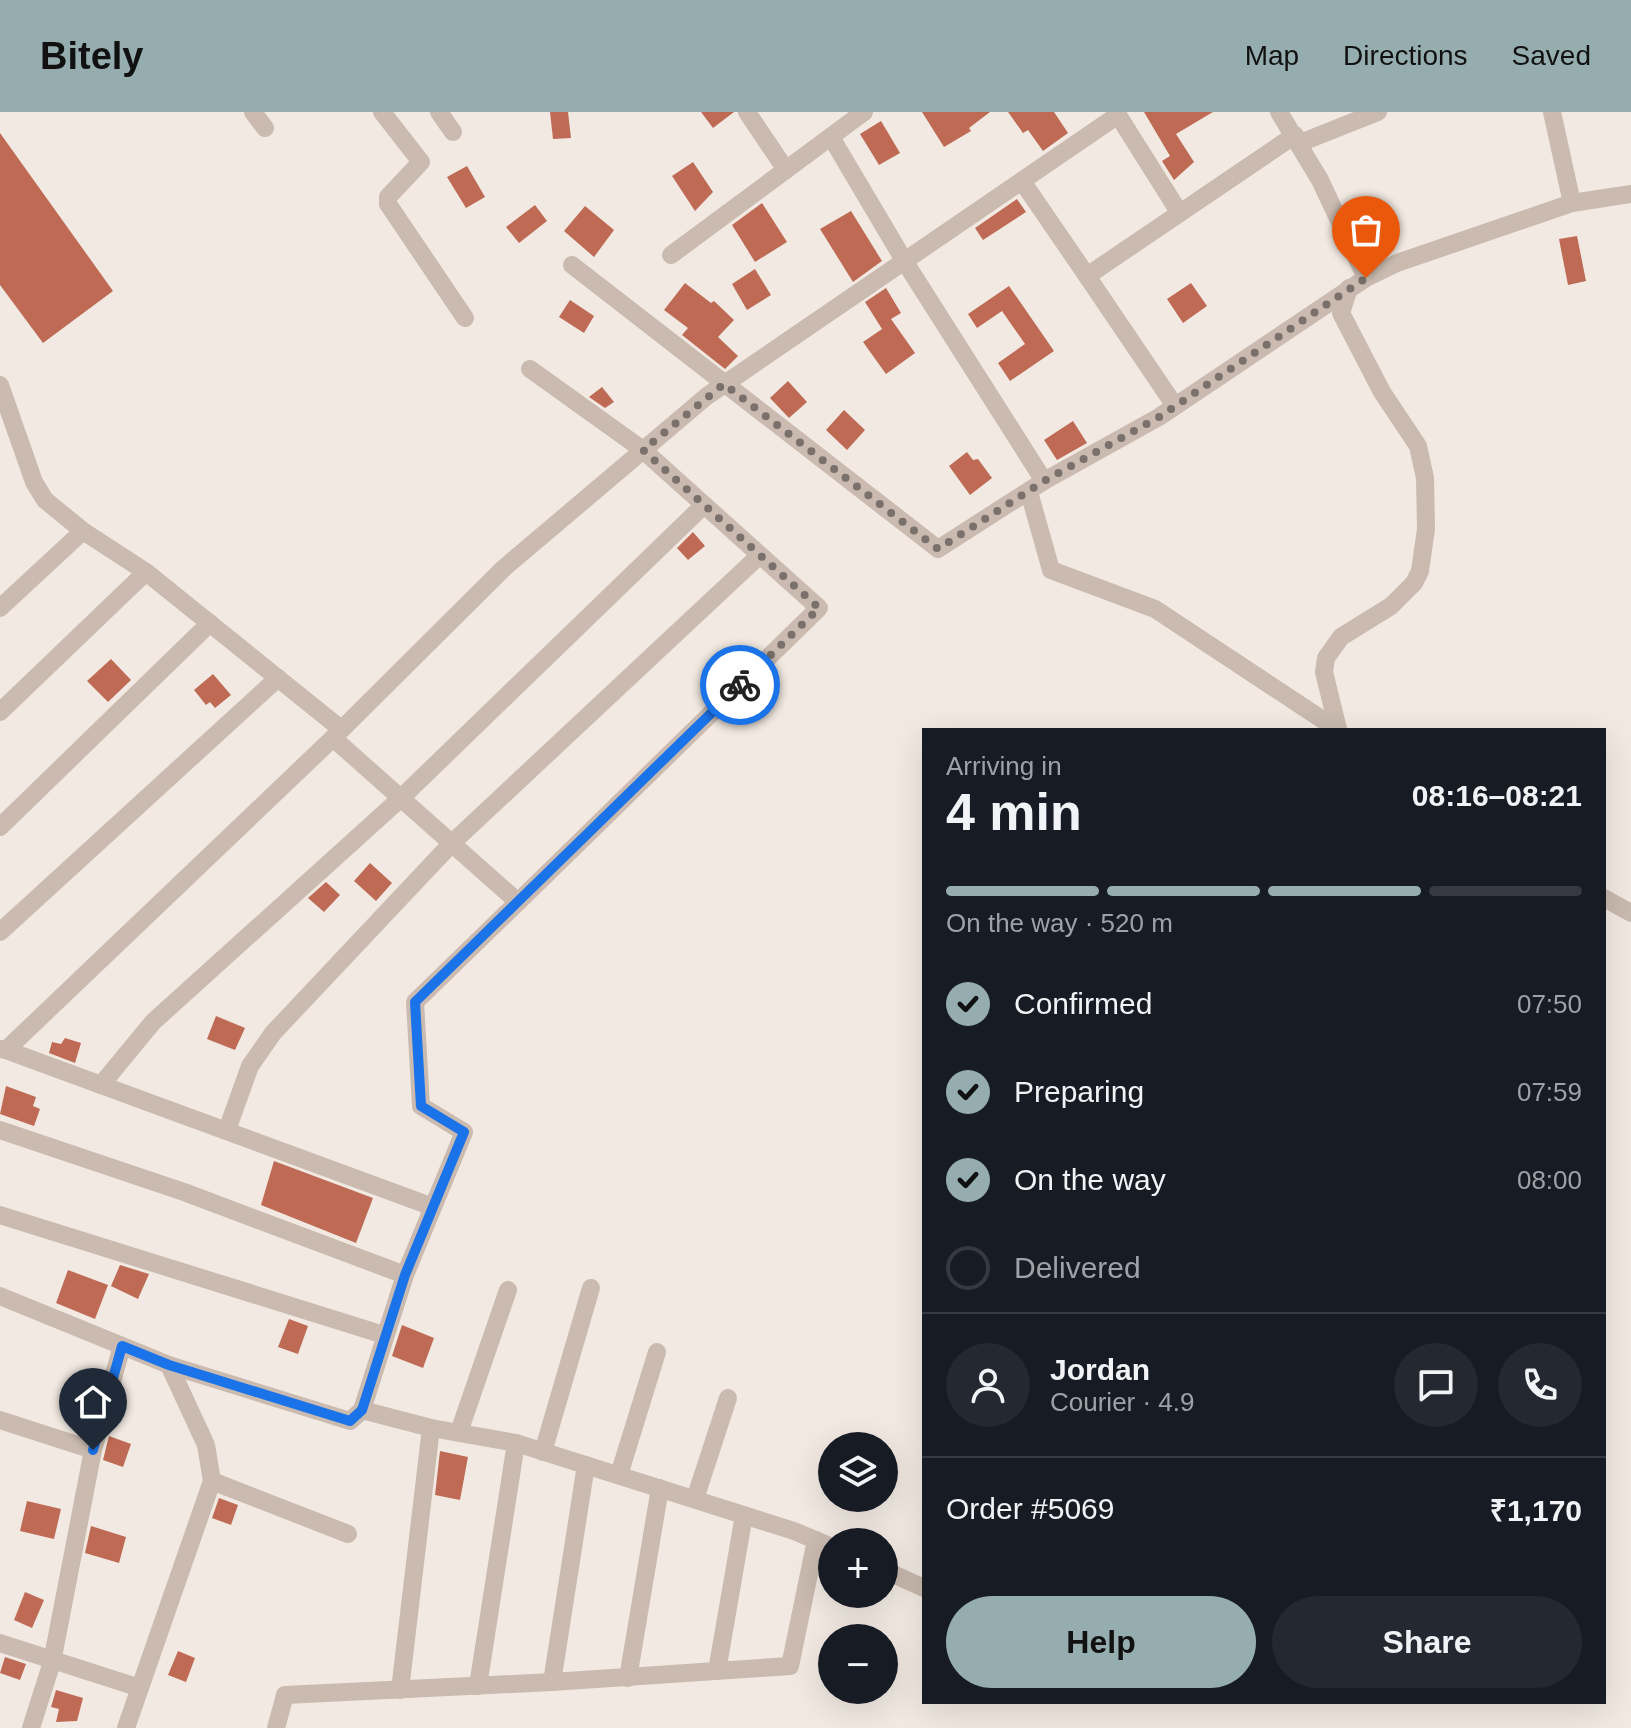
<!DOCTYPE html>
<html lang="en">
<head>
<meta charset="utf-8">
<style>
	:root { --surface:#171b24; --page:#242831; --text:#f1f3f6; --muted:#9ea1a6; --line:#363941; --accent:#95adaf }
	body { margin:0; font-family:Helvetica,sans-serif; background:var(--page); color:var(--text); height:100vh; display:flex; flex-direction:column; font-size:30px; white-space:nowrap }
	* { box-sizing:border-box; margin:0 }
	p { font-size:26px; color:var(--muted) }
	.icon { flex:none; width:44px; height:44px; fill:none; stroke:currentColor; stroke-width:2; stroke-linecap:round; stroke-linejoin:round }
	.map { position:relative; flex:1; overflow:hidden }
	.sheet { position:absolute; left:922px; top:616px; width:684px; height:976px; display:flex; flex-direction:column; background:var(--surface); border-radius:0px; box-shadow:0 8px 32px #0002 }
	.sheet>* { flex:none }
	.tools { position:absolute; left:818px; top:1320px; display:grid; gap:16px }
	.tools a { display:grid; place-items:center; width:80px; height:80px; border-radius:50%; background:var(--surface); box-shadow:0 8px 32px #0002; font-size:40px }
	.pin { position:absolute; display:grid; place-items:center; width:68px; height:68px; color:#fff; margin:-82px -34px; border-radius:50% 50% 50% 0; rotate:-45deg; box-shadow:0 0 8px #0007 }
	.pin .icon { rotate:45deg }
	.courier { position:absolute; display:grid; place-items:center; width:80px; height:80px; margin:-40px; border:6px solid #1a73e8; border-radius:50%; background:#fff; color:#222; box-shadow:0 2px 10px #0007 }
	.headline em { font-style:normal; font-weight:800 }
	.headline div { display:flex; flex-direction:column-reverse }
	.headline { display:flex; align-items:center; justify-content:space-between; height:136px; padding:0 24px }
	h1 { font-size:52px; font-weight:800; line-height:60px }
	.bar { display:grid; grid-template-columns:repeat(4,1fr); gap:12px 8px; align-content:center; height:96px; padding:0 24px }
	.bar i { height:10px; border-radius:6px; background:var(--line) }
	.bar .current { background:var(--accent) }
	.bar p { grid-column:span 4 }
	.line { display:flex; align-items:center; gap:20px; padding:0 24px; border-top:2px solid var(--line) }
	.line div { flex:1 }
	.round { display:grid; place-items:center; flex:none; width:84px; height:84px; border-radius:42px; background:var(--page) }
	ol { padding:0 24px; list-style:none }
	li { display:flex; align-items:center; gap:24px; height:88px }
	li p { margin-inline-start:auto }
	li .icon { padding:8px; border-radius:50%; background:var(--accent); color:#111; stroke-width:4 }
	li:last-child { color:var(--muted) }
	li i { width:44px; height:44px; border:4px solid var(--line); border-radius:50% }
	.action { display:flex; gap:16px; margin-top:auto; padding:16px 24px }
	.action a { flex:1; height:92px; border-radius:48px; background:var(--accent); color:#111; font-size:32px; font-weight:800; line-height:92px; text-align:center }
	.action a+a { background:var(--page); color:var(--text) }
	header { display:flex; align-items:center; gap:48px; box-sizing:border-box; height:112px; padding:0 40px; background:var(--accent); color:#111 }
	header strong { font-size:38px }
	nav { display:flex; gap:44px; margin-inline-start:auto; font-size:28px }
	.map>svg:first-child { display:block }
</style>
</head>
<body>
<header>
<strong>Bitely</strong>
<nav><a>Map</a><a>Directions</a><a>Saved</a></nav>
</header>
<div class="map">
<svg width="1631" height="1616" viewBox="0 0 1631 1616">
	<rect width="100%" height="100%" fill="#f2eae2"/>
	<!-- building -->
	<g fill="#be6a55">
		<polygon points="550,0 568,0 571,26 553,27"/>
		<polygon points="701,0 734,0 713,16"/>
		<polygon points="922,0 990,0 969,16 971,19 944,35"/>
		<polygon points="1008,0 1054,0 1068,21 1043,39 1028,18 1023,21"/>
		<polygon points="1144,0 1213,0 1176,22 1194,50 1174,68 1162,49 1170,44"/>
		<polygon points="881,9 900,41 879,53 860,22"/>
		<polygon points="0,21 113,179 43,231 0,173"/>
		<polygon points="693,50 713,80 695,99 672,64"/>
		<polygon points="467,54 485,85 466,96 447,65"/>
		<polygon points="1017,87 1026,100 983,128 975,116"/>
		<polygon points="762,91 787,130 755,150 732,113"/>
		<polygon points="535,93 547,109 519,131 506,115"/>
		<polygon points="585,94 614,118 594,145 564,119"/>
		<polygon points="851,99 882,149 853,170 820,117"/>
		<polygon points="1577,124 1586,169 1568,173 1559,127"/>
		<polygon points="755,157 771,183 747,198 732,172"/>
		<polygon points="685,171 711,191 714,189 734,208 718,225 738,244 725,257 682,223 688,216 664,198"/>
		<polygon points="1191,171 1207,194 1183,211 1167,187"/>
		<polygon points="1009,174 1054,239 1010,269 998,251 1025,232 1002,199 977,216 968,202"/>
		<polygon points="886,176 901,201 891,207 915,241 886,262 863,230 882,217 865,190"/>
		<polygon points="570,188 594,204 584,221 559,205"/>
		<polygon points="788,269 807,290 789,306 770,286"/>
		<polygon points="602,275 614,290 605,296 589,285"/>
		<polygon points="844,298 865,318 847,338 826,318"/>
		<polygon points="1073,309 1087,331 1057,348 1044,328"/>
		<polygon points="967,340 973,348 978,347 992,366 970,383 949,354"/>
		<polygon points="693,420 705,434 688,448 677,436"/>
		<polygon points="111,547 131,568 108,590 87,569"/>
		<polygon points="213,562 231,583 215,596 210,590 206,593 194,578"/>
		<polygon points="370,751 392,771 376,789 354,769"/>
		<polygon points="326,770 340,783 324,800 308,786"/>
		<polygon points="216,904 245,916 235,938 207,927"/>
		<polygon points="65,926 81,931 75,951 49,941 52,930 61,932"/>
		<polygon points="6,974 36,985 33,994 40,997 34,1014 0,1002"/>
		<polygon points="274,1049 373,1086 356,1131 261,1093"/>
		<polygon points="120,1153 149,1162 138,1187 111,1174"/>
		<polygon points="68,1158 108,1173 95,1207 56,1191"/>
		<polygon points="289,1207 308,1214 298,1242 278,1235"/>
		<polygon points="402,1213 434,1226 423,1256 392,1244"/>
		<polygon points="109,1324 131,1332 123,1355 103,1348"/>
		<polygon points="440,1339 468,1345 460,1388 435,1383"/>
		<polygon points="219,1386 238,1393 231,1413 212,1406"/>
		<polygon points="27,1389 61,1397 54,1427 20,1419"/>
		<polygon points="91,1414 126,1425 119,1451 85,1441"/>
		<polygon points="25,1480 44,1488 32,1516 14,1508"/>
		<polygon points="178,1539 195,1546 186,1570 168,1563"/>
		<polygon points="5,1545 26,1552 20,1568 0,1561"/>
		<polygon points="56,1578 83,1586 77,1609 56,1610 59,1597 51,1595"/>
	</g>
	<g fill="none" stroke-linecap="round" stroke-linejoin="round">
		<!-- minor -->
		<g stroke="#cabaaf" stroke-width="18">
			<polyline points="253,0 265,16"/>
			<polyline points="382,0 421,50 388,85 388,92 465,206"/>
			<polyline points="439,0 453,20"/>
			<polyline points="747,0 786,58"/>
			<polyline points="1116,0 1179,100"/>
			<polyline points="1279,0 1320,68 1366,166"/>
			<polyline points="1552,0 1572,91"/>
			<polyline points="831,25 905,150 1044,369"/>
			<polyline points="1300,31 1378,0"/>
			<polyline points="1022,69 1087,164"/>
			<polyline points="671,143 864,0"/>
			<polyline points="572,153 938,437 1044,369 1159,305 1366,166 1397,151 1572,91 1631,82"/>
			<polyline points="0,273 34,370 45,388 83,419 146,460 341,617"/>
			<polyline points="1175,294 1087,164 1295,23"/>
			<polyline points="1029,380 1051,458 1155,497 1338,618"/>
			<polyline points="0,496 83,419"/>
			<polyline points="0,600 146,460"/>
			<polyline points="1338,617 1324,560 1326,546 1341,525 1391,494 1414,471 1420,459 1426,417 1425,366 1418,334 1382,280 1341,201 1349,176"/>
			<polyline points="333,626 518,790 819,496 643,338 530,257"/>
			<polyline points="0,715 210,511"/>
			<polyline points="1604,786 1631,801"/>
			<polyline points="0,820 278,566"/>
			<polyline points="0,937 6,938 333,626 504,456 707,284 1118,3"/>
			<polyline points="6,938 433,1095"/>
			<polyline points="101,973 153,910 401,686 704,393"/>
			<polyline points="0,1018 184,1080 405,1163"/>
			<polyline points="227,1018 250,954 273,921 452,731 760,443"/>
			<polyline points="0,1103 384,1223"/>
			<polyline points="0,1184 169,1253 350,1309 362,1298 431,1316 516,1331 794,1419 832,1435"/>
			<polyline points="362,1298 405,1163 464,1020 421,994 415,890 518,790"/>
			<polyline points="0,1308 93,1338"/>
			<polyline points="459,1320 508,1178"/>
			<polyline points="543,1340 591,1176"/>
			<polyline points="619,1363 657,1240"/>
			<polyline points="212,1369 348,1422"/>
			<polyline points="695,1387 728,1286"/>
			<polyline points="884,1458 924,1476"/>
			<polyline points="0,1531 140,1576"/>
			<polyline points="717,1559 744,1403"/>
			<polyline points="628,1566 660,1376"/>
			<polyline points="552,1570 790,1554 816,1428"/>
			<polyline points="478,1574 516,1331"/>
			<polyline points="400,1578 431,1316"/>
			<polyline points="31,1616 52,1550 93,1338 122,1234"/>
			<polyline points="126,1616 212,1369 206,1333 169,1253"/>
			<polyline points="276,1616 285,1583 552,1570 586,1353"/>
		</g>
	</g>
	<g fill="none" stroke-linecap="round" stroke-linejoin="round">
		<!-- done -->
		<polyline stroke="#7a716c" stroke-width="8" stroke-dasharray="0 14.4" points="740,573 819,496 643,338 724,272 938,437 1044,369 1159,305 1366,166"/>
		<!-- route -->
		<polyline stroke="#1a73e8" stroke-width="10" points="93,1338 122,1234 169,1253 350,1309 362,1298 405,1163 464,1020 421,994 415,890 740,573"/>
	</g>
</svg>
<div class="tools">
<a><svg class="icon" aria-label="layers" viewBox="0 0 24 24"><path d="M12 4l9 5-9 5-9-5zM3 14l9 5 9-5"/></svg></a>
<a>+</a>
<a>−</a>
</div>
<div class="pin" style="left:1366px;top:166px;background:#ea580c"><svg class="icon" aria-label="bag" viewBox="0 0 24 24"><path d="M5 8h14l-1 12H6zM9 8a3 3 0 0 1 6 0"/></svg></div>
<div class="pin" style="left:93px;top:1338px;background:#1f2937"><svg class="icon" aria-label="home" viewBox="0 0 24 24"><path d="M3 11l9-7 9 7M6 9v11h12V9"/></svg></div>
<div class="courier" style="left:740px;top:573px"><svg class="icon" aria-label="bike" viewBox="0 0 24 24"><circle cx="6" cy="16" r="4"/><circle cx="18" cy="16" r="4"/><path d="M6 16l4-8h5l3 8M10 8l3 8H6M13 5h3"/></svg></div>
<section class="sheet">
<div class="headline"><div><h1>4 min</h1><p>Arriving in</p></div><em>08:16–08:21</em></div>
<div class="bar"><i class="current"></i><i class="current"></i><i class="current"></i><i></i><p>On the way · 520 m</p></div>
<ol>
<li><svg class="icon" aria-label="check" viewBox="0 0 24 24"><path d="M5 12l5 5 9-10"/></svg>Confirmed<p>07:50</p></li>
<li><svg class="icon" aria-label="check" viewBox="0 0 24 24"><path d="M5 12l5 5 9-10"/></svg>Preparing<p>07:59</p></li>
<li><svg class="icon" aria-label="check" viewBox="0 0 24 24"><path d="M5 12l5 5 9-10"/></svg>On the way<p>08:00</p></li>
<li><i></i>Delivered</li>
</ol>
<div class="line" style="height:144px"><a class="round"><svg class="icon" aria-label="person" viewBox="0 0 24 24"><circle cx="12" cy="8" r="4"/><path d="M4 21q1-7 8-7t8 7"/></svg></a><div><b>Jordan</b><p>Courier · 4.9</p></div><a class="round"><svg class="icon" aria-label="chat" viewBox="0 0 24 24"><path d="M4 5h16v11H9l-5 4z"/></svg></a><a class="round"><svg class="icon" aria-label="phone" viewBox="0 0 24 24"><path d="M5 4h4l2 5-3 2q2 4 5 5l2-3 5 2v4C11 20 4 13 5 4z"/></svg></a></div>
<div class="line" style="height:104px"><div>Order #5069</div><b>₹1,170</b></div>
<div class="action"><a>Help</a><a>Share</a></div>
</section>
</div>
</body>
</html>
